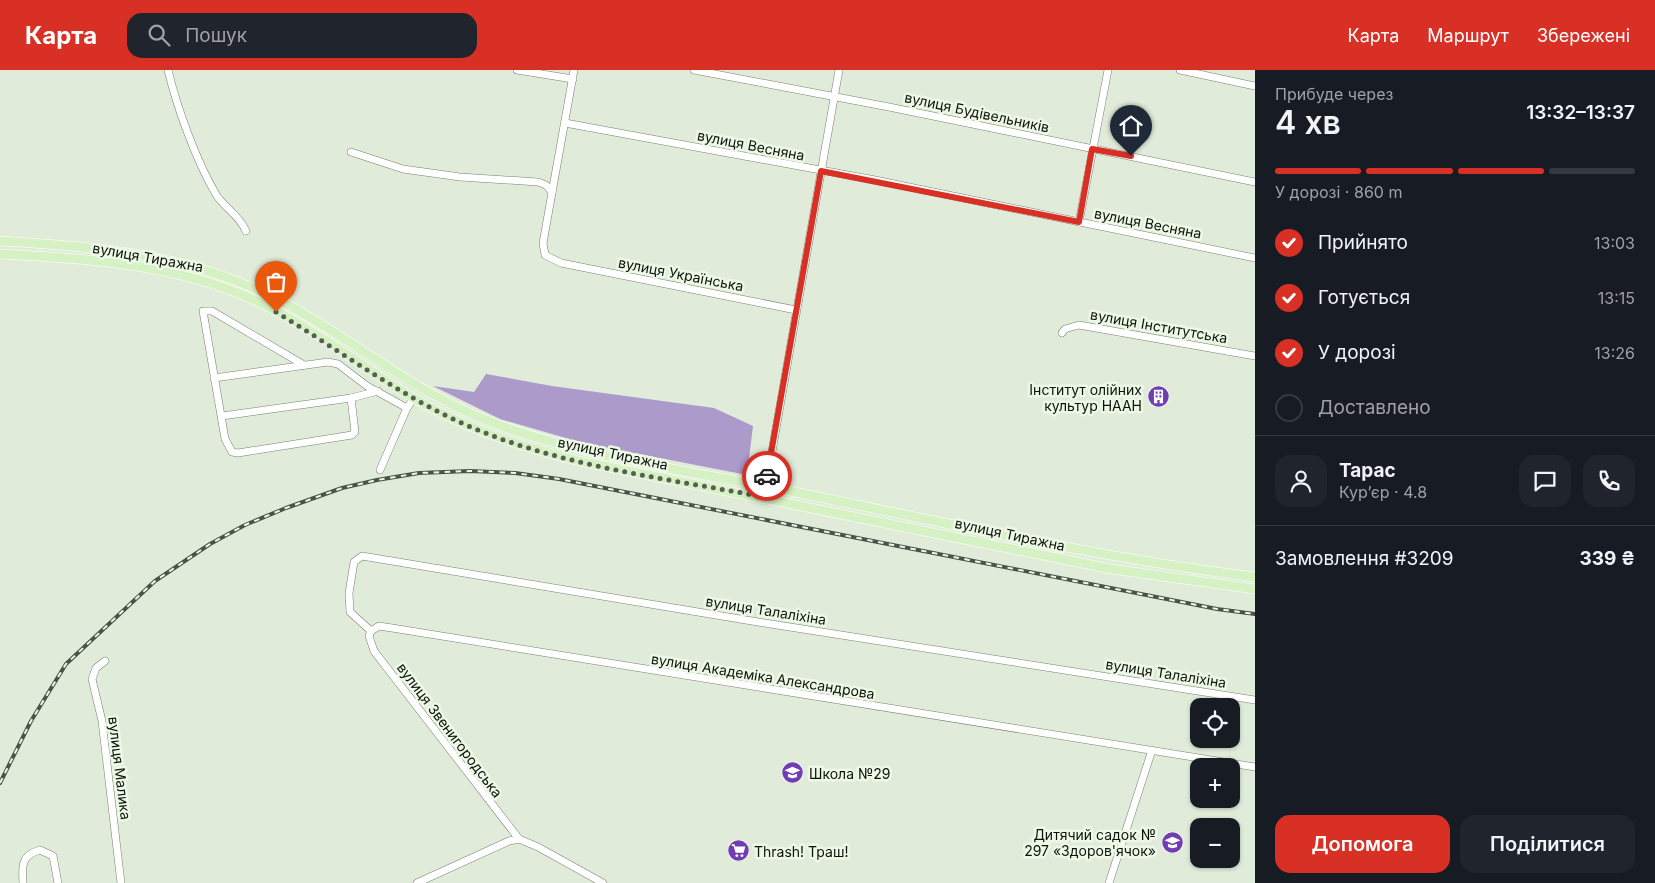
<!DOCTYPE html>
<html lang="uk">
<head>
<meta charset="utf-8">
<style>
	:root { --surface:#171b24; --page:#20242c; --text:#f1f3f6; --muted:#9ea1a6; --line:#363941; --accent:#d93025 }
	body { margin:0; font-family:Inter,sans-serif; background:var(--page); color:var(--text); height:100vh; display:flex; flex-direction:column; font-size:19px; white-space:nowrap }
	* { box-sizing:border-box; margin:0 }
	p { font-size:16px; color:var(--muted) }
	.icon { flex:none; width:28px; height:28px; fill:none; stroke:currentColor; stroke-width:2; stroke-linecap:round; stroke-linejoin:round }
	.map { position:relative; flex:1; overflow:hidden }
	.sheet { display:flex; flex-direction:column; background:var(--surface); width:400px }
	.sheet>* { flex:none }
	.tools { position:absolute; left:1190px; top:628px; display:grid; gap:10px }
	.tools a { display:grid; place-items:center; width:50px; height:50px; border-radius:10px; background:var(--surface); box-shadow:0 1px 4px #0004; font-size:25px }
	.pin { position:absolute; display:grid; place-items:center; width:42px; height:42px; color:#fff; margin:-51px -21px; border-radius:50% 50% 50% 0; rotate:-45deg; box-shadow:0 0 5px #0007 }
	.pin .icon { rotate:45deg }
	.courier { position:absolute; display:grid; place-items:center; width:50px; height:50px; margin:-25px; border:4px solid #d93025; border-radius:50%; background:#fff; color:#222; box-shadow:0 1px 6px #0007 }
	.headline em { font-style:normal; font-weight:600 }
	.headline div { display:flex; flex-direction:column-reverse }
	.headline { display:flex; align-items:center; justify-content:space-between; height:85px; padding:0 20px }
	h1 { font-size:32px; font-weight:600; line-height:38px }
	.bar { display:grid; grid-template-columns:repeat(4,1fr); gap:8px 5px; align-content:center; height:60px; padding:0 20px }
	.bar i { height:6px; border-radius:4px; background:var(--line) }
	.bar .active { background:var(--accent) }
	.bar p { grid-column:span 4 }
	.line { display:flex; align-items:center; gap:12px; padding:0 20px; border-top:1px solid var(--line) }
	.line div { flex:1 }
	.round { display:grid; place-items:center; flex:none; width:52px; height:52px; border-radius:15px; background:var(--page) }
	ol { padding:0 20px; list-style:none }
	li { display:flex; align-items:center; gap:15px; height:55px }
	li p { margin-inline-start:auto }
	li .icon { padding:5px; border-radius:50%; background:var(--accent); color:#fff; stroke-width:4 }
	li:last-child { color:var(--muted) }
	li i { width:28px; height:28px; border:2px solid var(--line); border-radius:50% }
	.button { display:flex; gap:10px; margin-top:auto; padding:10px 20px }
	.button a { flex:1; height:58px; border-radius:15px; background:var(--accent); color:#fff; font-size:20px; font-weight:600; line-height:58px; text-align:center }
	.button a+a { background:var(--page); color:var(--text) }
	header { display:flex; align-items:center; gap:30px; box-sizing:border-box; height:70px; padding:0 25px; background:var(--accent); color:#fff }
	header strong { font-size:24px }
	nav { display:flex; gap:28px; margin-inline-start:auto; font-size:18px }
	.search { width:350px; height:45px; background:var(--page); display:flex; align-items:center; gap:12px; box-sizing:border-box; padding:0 18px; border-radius:15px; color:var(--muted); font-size:19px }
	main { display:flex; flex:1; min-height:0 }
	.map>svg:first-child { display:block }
</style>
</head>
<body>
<header>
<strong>Карта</strong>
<div class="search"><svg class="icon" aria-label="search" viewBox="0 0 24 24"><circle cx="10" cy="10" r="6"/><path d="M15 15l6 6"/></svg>Пошук</div>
<nav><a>Карта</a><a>Маршрут</a><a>Збережені</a></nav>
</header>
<main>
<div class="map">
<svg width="1255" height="813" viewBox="0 0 1255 813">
	<rect width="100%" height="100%" fill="#e0ecd9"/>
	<!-- forest -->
	<polygon fill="#ab9aca" points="486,304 552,316 714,338 753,356 747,405 583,373 500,349 433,316 474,322"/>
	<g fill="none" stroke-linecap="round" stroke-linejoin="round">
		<defs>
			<g id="minor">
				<path d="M 168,0 C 177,38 197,93 217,126 C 226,139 239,145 246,161"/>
				<polyline points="517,0 573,9"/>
				<polyline points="574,0 543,173 545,185 561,193 796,240"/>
				<polyline points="694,0 889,37 1255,112"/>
				<polyline points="1180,0 1255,16"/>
				<polyline points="565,53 875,110 1255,188"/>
				<polyline points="351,82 403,99 460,107 538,112 546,115 552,122"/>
				<polyline points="1079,152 1108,0"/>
				<polyline points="1062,263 1065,259 1079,255 1255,286"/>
				<polyline points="304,295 212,241 203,241 225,369 232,382 238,383 352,365 355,362 351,328"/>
				<polyline points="214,308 328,292 338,294 367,316 407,338"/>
				<polyline points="222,346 351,328 378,321"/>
				<polyline points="380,400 407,338 414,328"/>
				<polyline points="764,427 839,0"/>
				<polyline points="371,561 350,542 349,523 354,492 362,486 758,552 1255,630"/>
				<polyline points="371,561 379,556 392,558 1255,697"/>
				<polyline points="371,561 369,566 374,581 519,769 538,777 603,813"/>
				<polyline points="105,591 96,598 92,609 102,651 121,813"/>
				<path d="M 23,813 C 22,796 21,785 40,780 L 53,786 L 58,813"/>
				<polyline points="417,813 509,771 519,769"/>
				<polyline points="1109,813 1152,680"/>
			</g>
			<g id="major">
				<path d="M 0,171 C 100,177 190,184 281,231 C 355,270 419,327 499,355 C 594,389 696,402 794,422 C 947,453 1100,488 1255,507"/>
				<path d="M 0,184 C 80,188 163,193 238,223 C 300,248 354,291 410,326 C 463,358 520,376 579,391 L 1111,499 L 1255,519"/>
			</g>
		</defs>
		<!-- minor casing -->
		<use href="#minor" stroke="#778170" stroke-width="8"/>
		<!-- major casing -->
		<use href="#major" stroke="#fff" stroke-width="10"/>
		<!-- minor -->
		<use href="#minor" stroke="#fff" stroke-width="7"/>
		<!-- major -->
		<use href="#major" stroke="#d6f1c3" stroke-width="9"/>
		<defs>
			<polyline id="rail" points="0,713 31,651 66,594 155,511 210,474 245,455 286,438 342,418 377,410 419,403 470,401 515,403 559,409 1217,539 1255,544"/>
		</defs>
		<!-- rail casing -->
		<use href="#rail" stroke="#4b5248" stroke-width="4"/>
		<!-- rail -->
		<use href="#rail" stroke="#edf9e6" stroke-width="2" stroke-dasharray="5.5" stroke-linecap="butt"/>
	</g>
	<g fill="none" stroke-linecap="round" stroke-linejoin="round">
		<!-- done -->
		<path stroke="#585e54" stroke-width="5" stroke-dasharray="0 9" d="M 276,242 C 339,280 399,325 466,355 C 559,396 664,408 764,427 L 767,406"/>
		<!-- route -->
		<polyline stroke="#d93025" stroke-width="6" points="767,406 821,101 1079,152 1092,79 1131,86"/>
	</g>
	<!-- icons -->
	<defs>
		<symbol id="building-disc" viewBox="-11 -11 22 22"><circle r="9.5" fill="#723db4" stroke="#edf9e6"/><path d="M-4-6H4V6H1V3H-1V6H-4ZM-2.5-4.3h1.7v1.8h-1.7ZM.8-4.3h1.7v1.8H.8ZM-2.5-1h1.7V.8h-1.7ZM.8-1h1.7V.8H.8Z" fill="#fff"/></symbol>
		<symbol id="school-disc" viewBox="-11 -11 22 22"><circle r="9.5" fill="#723db4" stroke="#edf9e6"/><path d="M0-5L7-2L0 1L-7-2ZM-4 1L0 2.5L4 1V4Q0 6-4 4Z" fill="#fff"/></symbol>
		<symbol id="supermarket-disc" viewBox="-11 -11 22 22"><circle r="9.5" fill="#723db4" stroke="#edf9e6"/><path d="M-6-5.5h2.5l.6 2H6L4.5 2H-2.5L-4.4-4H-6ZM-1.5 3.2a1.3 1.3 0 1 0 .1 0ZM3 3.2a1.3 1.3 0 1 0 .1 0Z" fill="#fff"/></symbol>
	</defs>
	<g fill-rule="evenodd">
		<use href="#building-disc" x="1146" y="314" width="25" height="25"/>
		<use href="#school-disc" x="780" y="690" width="25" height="25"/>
		<use href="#school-disc" x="1160" y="760" width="25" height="25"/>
		<use href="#supermarket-disc" x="726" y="768" width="25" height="25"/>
	</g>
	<g text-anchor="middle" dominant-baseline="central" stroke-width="5" stroke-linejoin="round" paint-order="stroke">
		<!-- street labels -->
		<g font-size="14" fill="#0e120c" stroke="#edf9e6">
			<text transform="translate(977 42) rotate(12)">вулиця Будівельників</text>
			<text transform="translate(751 75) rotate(11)">вулиця Весняна</text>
			<text transform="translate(1148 153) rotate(11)">вулиця Весняна</text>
			<text transform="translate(148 187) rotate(10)">вулиця Тиражна</text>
			<text transform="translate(681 204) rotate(11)">вулиця Українська</text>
			<text transform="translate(1159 256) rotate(10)">вулиця Інститутська</text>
			<text transform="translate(613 383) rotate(12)">вулиця Тиражна</text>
			<text transform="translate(1010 464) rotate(12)">вулиця Тиражна</text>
			<text transform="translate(766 540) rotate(9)">вулиця Талаліхіна</text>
			<text transform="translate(1166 603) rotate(9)">вулиця Талаліхіна</text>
			<text transform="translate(763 606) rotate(9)">вулиця Академіка Александрова</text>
			<text transform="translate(450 660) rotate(53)">вулиця Звенигородська</text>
			<text transform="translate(120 698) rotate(83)">вулиця Малика</text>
		</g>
		<!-- poi labels -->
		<g font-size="14" fill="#0e120c" stroke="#edf9e6" text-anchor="end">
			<text x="1142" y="319">Інститут олійних<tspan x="1142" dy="16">культур НААН</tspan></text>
			<text x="809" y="703" text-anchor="start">Школа №29</text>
			<text x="1156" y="764">Дитячий садок №<tspan x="1156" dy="16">297 «Здоров'ячок»</tspan></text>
			<text x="754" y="781" text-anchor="start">Thrash! Траш!</text>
		</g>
	</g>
</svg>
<div class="tools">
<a><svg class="icon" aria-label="locate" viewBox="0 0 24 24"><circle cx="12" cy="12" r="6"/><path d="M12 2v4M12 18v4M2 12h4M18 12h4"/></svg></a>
<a>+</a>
<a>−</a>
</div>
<div class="pin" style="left:276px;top:242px;background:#ea580c"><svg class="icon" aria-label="bag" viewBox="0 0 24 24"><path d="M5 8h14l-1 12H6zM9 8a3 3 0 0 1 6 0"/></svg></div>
<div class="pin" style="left:1131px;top:86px;background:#1f2937"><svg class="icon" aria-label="home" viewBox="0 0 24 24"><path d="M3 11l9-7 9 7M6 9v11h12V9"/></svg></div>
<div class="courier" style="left:767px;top:406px"><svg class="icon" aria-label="car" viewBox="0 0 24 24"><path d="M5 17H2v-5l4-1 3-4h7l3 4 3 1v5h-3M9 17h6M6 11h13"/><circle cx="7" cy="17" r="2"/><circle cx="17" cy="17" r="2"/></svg></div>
</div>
<section class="sheet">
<div class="headline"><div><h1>4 хв</h1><p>Прибуде через</p></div><em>13:32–13:37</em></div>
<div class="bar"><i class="active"></i><i class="active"></i><i class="active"></i><i></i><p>У дорозі · 860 m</p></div>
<ol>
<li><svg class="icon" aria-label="check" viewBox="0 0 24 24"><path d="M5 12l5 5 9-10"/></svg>Прийнято<p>13:03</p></li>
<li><svg class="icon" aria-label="check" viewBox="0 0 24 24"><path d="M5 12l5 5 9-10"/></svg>Готується<p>13:15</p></li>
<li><svg class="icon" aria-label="check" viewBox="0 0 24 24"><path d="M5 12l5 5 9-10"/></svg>У дорозі<p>13:26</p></li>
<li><i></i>Доставлено</li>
</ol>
<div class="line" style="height:90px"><a class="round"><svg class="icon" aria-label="person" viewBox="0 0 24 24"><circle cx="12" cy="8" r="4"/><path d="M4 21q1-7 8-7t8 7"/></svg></a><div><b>Тарас</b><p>Кур’єр · 4.8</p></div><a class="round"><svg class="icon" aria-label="chat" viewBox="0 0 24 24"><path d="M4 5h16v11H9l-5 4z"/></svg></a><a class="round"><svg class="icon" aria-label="phone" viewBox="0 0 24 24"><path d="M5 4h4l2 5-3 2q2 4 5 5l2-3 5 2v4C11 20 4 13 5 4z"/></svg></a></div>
<div class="line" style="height:65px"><div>Замовлення #3209</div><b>339 ₴</b></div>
<div class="button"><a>Допомога</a><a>Поділитися</a></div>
</section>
</main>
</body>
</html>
